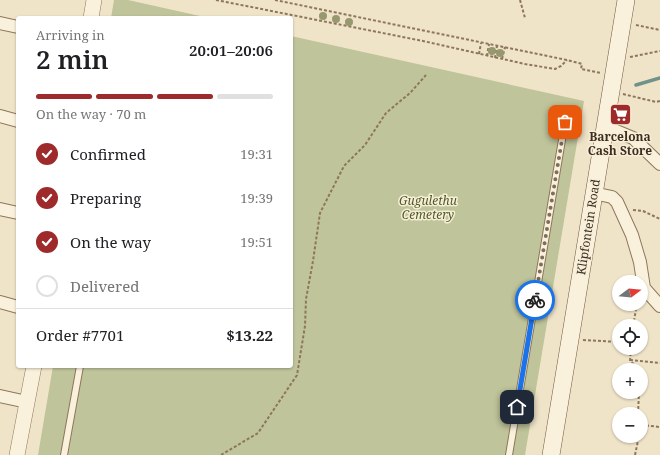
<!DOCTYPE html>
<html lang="en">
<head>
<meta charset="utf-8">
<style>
	:root { --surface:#fff; --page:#f2f2f2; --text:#202124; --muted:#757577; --line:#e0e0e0; --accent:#9e2a2b }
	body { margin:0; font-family:"Noto Serif",serif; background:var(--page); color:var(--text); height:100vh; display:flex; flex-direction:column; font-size:15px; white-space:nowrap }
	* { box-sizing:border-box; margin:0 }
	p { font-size:13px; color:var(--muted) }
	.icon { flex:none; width:22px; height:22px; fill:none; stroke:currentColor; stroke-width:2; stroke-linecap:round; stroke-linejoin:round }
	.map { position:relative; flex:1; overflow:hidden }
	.drawer { position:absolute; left:16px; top:16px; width:277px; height:352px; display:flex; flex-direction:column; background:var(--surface); border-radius:4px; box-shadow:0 1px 3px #0004 }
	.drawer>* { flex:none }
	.needle { width:26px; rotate:74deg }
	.tools { position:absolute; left:612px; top:275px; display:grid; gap:8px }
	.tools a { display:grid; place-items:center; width:36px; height:36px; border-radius:50%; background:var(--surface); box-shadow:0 1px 3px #0004; font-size:20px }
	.pin { position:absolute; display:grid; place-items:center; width:34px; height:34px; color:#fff; margin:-17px; border-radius:8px; box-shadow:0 2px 6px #0006 }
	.courier { position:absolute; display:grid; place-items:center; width:40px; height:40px; margin:-20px; border:3px solid #1a73e8; border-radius:50%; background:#fff; color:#222; box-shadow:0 1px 5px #0007 }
	.headline em { font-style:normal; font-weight:600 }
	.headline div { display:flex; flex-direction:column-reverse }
	.headline { display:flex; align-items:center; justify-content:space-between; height:68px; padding:0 20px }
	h1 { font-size:26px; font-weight:600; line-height:30px }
	.bar { display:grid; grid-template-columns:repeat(4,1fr); gap:6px 4px; align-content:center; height:48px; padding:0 20px }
	.bar i { height:5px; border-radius:3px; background:var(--line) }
	.bar .on { background:var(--accent) }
	.bar p { grid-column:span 4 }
	.line { display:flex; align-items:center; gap:10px; padding:0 20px; border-top:1px solid var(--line) }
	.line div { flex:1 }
	ol { padding:0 20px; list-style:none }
	li { display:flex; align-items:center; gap:12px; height:44px }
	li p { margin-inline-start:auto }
	li .icon { padding:4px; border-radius:50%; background:var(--accent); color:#fff; stroke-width:4 }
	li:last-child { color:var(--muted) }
	li i { width:22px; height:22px; border:2px solid var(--line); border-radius:50% }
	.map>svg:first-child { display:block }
</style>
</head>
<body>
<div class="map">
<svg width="660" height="455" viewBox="0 0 660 455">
	<rect width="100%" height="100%" fill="#f0e4c8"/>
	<!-- cemetery -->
	<g fill="#bfc49a">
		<polygon points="114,0 128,0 209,18 111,18"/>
		<polygon points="291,36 584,101 525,455 38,455 53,366 291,366"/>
	</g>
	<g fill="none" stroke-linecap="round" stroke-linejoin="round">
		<!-- stream -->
		<polyline stroke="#6f938a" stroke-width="3.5" points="636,85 660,78"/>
		<defs>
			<g id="service">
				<polyline points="64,455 80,366"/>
				<polyline points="509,455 565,122"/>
			</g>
			<g id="minor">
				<polyline points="0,23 18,27"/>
				<polyline points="0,116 18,121"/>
				<polyline points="604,126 633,138 660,164"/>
				<polyline points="593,193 612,197 617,202 632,235 640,262 644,288 660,306"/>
				<polyline points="0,209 18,213"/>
				<polyline points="0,302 18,307"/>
				<polyline points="0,396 27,402"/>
			</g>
			<g id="tertiary">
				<polyline points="91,18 94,0"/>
				<polyline points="17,455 34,366"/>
			</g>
			<polyline id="secondary" points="551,455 626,0"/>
		</defs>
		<!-- service casing -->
		<use href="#service" stroke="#8d765c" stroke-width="8"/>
		<!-- minor casing -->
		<use href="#minor" stroke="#8d765c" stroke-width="14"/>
		<!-- tertiary casing -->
		<use href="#tertiary" stroke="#8d765c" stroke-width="16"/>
		<!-- secondary casing -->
		<use href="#secondary" stroke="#6f573f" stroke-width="18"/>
		<!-- path -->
		<g stroke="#8d765c" stroke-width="2" stroke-dasharray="3 2" stroke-linecap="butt">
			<polyline points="216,0 423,41 525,64 555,69 561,66 567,60"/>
			<polyline points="275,0 567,60 582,64 581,69 601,73"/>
			<polyline points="520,0 525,18"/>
			<polyline points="636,25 660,30"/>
			<polyline points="479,54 481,43"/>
			<polyline points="487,56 489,44"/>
			<polyline points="630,57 660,51"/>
			<polyline points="495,58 497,46"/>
			<polyline points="502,59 505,47"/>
			<polyline points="623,94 656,102 660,101"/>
			<polyline points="633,210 643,211 660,219"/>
			<polyline points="633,326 637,304"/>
			<polyline points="583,340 619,342"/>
			<polyline points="631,348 630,361 635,365 636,370"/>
			<polyline points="630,360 660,363"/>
			<polyline points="638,414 639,392"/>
			<polyline points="641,425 660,427"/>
			<polyline points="221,455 258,433 297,375 305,326 306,299 313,261 320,213 344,166 365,145 386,113 410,93 426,75"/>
			<polyline points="635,455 639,436"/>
		</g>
		<!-- service -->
		<use href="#service" stroke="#faf1dc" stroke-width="6"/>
		<!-- minor -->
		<use href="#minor" stroke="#faf1dc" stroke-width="12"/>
		<!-- tertiary -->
		<use href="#tertiary" stroke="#faf1dc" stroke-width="15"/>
		<!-- secondary -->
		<use href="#secondary" stroke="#faf1dc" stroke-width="17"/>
	</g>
	<!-- trees -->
	<g fill="#96986f">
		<circle cx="323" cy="16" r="4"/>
		<circle cx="336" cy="19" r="4"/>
		<circle cx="349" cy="22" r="4"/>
		<circle cx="492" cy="51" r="4"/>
		<circle cx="500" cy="53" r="4"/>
	</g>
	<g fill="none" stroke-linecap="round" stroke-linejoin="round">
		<!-- done -->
		<polyline stroke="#7c6e5b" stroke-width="4" stroke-dasharray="0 7.2" points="535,300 565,122"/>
		<!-- route -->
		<polyline stroke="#1a73e8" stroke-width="5" points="517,407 535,300"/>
	</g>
	<!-- icons -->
	<defs>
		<symbol id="supermarket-square" viewBox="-11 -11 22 22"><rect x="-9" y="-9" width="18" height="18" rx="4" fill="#9e2a2b" stroke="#f7eed8"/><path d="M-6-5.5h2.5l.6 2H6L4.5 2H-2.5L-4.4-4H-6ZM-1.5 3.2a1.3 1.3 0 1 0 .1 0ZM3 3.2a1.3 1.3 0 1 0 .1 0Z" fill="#fff"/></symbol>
	</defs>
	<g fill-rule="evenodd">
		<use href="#supermarket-square" x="608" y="102" width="25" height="25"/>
	</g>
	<g text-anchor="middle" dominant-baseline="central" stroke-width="3" stroke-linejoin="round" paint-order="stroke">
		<!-- poi labels -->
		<g font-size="12" font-weight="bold" fill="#3d2e20" stroke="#f7eed8">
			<text x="620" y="136">Barcelona<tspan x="620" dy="14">Cash Store</tspan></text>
		</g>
		<!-- park labels -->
		<g font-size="12" font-style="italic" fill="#4d5a26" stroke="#f7eed8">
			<text x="428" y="200">Gugulethu<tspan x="428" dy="14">Cemetery</tspan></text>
		</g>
		<!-- street labels -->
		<g font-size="12" fill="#3d2e20" stroke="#f7eed8">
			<text transform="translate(588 227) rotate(-81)">Klipfontein Road</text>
		</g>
	</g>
</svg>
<div class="tools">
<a><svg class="needle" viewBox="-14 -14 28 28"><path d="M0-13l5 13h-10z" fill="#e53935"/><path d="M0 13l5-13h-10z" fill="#757577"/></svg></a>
<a><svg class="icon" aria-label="locate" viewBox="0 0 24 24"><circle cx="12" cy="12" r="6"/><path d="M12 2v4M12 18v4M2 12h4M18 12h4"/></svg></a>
<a>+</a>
<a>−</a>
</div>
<div class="pin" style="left:565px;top:122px;background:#ea580c"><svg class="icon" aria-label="bag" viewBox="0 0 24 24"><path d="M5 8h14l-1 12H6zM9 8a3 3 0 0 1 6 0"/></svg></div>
<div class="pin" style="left:517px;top:407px;background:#1f2937"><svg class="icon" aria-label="home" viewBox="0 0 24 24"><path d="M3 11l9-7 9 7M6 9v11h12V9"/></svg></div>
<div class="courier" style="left:535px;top:300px"><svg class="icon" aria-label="bike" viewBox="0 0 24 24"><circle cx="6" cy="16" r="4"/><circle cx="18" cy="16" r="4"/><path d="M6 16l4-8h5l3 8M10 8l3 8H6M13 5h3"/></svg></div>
<section class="drawer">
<div class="headline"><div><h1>2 min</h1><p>Arriving in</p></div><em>20:01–20:06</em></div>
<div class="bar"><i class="on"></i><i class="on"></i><i class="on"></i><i></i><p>On the way · 70 m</p></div>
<ol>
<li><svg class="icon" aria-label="check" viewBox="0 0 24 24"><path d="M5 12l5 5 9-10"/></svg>Confirmed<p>19:31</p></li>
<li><svg class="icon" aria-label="check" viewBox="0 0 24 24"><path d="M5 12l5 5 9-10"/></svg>Preparing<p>19:39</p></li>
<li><svg class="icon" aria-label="check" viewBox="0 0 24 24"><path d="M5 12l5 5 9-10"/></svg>On the way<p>19:51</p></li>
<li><i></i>Delivered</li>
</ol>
<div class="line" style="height:52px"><div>Order #7701</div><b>$13.22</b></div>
</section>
</div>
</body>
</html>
